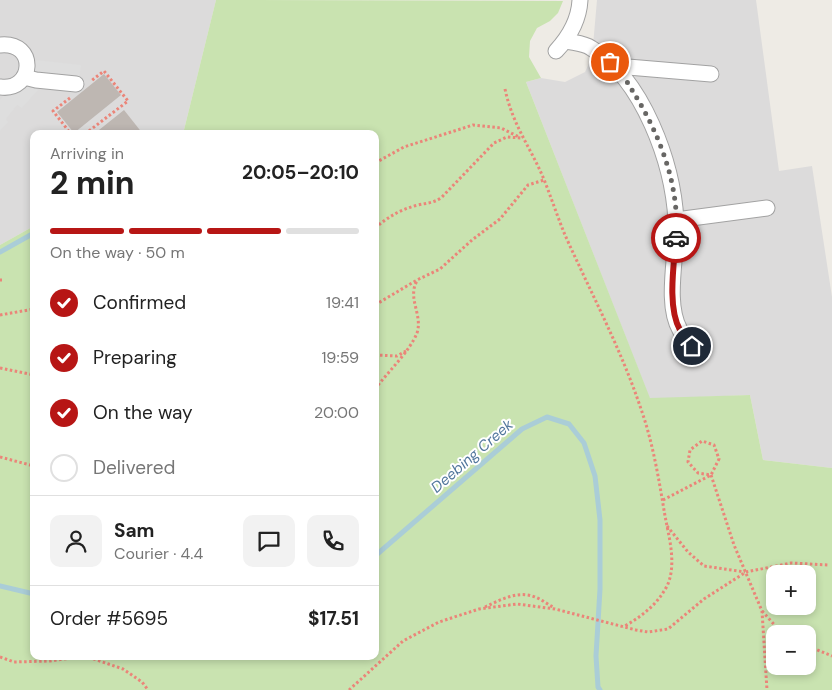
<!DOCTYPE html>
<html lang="en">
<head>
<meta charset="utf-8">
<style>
	:root { --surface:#fff; --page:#f2f2f2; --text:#222; --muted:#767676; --line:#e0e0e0; --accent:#b71615 }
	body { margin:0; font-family:"DM Sans",sans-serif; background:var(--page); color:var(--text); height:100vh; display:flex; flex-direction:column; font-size:19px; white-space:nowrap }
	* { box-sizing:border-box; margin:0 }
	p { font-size:16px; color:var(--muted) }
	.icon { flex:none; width:28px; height:28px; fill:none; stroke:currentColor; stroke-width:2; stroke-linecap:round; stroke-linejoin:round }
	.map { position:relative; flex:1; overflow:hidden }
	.side { position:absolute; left:30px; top:130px; width:349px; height:530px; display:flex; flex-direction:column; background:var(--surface); border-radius:10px; box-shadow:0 2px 8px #0003 }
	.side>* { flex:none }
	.fabs { position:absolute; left:766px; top:565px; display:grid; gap:10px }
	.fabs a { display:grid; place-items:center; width:50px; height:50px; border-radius:10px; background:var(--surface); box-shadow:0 2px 8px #0003; font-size:25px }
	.pin { position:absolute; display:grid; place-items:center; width:42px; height:42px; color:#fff; margin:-21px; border:2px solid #fff; border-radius:50%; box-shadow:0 1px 5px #0007 }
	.courier { position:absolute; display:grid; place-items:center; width:50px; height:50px; margin:-25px; border:4px solid #b71615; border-radius:50%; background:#fff; color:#222; box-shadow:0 1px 6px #0007 }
	.summary em { font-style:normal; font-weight:700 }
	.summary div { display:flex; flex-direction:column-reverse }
	.summary { display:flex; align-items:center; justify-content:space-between; height:85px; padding:0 20px }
	h1 { font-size:32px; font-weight:700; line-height:38px }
	.bar { display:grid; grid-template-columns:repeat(4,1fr); gap:8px 5px; align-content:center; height:60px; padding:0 20px }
	.bar i { height:6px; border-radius:4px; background:var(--line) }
	.bar .on { background:var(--accent) }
	.bar p { grid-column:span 4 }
	.line { display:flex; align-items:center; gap:12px; padding:0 20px; border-top:1px solid var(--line) }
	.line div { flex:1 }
	.round { display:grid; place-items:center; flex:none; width:52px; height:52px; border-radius:10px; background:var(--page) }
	ol { padding:0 20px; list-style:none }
	li { display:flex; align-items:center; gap:15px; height:55px }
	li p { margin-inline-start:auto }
	li .icon { padding:5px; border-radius:50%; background:var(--accent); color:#fff; stroke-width:4 }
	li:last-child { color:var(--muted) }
	li i { width:28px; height:28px; border:2px solid var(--line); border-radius:50% }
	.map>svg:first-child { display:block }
</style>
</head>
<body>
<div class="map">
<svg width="832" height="690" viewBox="0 0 832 690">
	<rect width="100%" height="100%" fill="#eeebe5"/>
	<!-- residential -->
	<g fill="#dcdbdb">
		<polygon points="0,0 216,0 183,134 34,134 34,226 0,245"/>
		<polygon points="597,0 756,0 779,171 812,166 832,297 832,468 763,460 750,395 650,399 526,82 541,78 565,82 585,72 592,57"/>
	</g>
	<!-- grass -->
	<path fill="#c9e3b0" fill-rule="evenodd" d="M 216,0 L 563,1 L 558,13 L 550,21 L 537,28 L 530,41 L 529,57 L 541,78 L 526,82 L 650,398 L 750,395 L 763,460 L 832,468 L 832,690 L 0,690 L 0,245 L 34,226 L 34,656 L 375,656 L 375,134 L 183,134 ZM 775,574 L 808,574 L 808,606 L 775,606 ZM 775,634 L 808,634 L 808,666 L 775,666 Z"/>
	<!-- parking -->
	<g fill="#dedede">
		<polygon points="36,60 81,65 79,80 34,74"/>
		<polygon points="28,81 38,90 22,108 17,105 6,119 8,122 0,131 0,100 3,96"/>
	</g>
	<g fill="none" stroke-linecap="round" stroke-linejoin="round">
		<!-- stream -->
		<g stroke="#aacdd7" stroke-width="5">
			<polyline points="0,252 34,233"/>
			<polyline points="375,556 522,429 547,417 569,424 584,443 595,476 600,520 600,589 596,656 598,687 600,690"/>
			<polyline points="0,586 34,594"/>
		</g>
	</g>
	<!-- building -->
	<g fill="#beb7b2">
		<polygon points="104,74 121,95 74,133 57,112"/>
		<polygon points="124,110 143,134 94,134"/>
	</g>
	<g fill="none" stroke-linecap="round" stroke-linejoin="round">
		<defs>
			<g id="minor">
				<path d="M 566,41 C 574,43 584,43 591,48 C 643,79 673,163 676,221 C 678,252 664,302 680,330 C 683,336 688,341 692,346"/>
				<path d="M 0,45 C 38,41 34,92 0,87"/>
				<path d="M 556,51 C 569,37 579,19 580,0"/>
				<polyline points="620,71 628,67 711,74"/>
				<polyline points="24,77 36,80 76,84"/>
				<polyline points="676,220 767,208"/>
			</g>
		</defs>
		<!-- minor casing -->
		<use href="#minor" stroke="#a2a2a2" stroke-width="17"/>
		<!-- path -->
		<g stroke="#eb8579" stroke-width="3" stroke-dasharray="2.5 2.5" stroke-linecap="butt">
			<path d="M 505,89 C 513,127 532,149 545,182 C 552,200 558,218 565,235 C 591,293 621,349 641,409 C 653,443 659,480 665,516 C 669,537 677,565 667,586 C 657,605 641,617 623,627"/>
			<polyline points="70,98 53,111 71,134"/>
			<polyline points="85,134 128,101 104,71 91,81"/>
			<polyline points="375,163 404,147 473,125 501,128 519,137"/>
			<path d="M 375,228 C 388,217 401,209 418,205 C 427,203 433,203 441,198 L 494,143 L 507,137 L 521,138"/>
			<polyline points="0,280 2,280"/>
			<polyline points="375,305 417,280 440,269 472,240 500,219 528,185 544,180"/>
			<polyline points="0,315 34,309"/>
			<polyline points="375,355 397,356 406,351"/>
			<polyline points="0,368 34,375"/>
			<path d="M 375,389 C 387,373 410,351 417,333 C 423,315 407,298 417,281"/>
			<polyline points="0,457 34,466"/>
			<polyline points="711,475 734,545 762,611 767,690"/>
			<polyline points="663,500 711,475 719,459 714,445 702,441 690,450 688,462 698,473 711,475"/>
			<polyline points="667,526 688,552 704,566 745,572"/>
			<path d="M 485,607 C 500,600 518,590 535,597 C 541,599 547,604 553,607"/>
			<polyline points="762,611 780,631 785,634"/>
			<polyline points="808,646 832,656"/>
			<polyline points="0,657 14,662 50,661 85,656 123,669 142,682 148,690"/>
			<polyline points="349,690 403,641 439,622 479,609 517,604 555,609 636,630 648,632 668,629 704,599 746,572 791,563 829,565"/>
		</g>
		<!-- minor -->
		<use href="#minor" stroke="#fff" stroke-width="15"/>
	</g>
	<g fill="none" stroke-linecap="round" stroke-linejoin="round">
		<!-- done -->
		<path stroke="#676664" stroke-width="5" stroke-dasharray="0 9" d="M 610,62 C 621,71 628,83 635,95 C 661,137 680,188 676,238"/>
		<!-- route -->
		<path stroke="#b71615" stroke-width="6" d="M 676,238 C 674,264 667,307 680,330 C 683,336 688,341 692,346"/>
	</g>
	<g text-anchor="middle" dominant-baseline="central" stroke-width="4" stroke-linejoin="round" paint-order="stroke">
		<!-- water labels -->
		<g font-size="15" font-style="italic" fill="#52779d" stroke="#fff">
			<text transform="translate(472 456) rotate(-41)">Deebing Creek</text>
		</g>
	</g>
</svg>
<div class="fabs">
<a>+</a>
<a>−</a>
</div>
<div class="pin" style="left:610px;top:62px;background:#ea580c"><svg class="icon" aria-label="bag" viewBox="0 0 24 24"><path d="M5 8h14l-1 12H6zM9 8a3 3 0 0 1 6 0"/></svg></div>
<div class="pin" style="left:692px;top:346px;background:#1f2937"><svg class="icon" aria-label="home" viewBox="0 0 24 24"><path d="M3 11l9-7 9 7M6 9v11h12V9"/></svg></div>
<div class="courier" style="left:676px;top:238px"><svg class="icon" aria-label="car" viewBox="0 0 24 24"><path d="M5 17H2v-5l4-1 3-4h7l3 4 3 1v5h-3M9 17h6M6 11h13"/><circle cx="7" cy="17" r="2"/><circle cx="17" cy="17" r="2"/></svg></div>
<section class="side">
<div class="summary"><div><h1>2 min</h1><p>Arriving in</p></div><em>20:05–20:10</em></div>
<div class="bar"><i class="on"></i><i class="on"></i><i class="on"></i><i></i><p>On the way · 50 m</p></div>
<ol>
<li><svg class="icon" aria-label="check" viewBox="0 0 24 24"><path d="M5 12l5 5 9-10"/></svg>Confirmed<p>19:41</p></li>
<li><svg class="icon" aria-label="check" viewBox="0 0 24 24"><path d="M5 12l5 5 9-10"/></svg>Preparing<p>19:59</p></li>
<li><svg class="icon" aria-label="check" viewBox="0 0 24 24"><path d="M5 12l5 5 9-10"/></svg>On the way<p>20:00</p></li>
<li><i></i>Delivered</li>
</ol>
<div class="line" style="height:90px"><a class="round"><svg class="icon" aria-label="person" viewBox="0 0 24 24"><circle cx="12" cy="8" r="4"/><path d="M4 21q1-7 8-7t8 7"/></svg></a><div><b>Sam</b><p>Courier · 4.4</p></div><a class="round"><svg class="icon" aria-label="chat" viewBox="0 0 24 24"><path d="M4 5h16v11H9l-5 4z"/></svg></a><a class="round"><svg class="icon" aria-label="phone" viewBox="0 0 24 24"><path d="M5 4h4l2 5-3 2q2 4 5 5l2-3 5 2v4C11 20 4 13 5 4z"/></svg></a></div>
<div class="line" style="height:65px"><div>Order #5695</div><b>$17.51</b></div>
</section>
</div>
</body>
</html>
